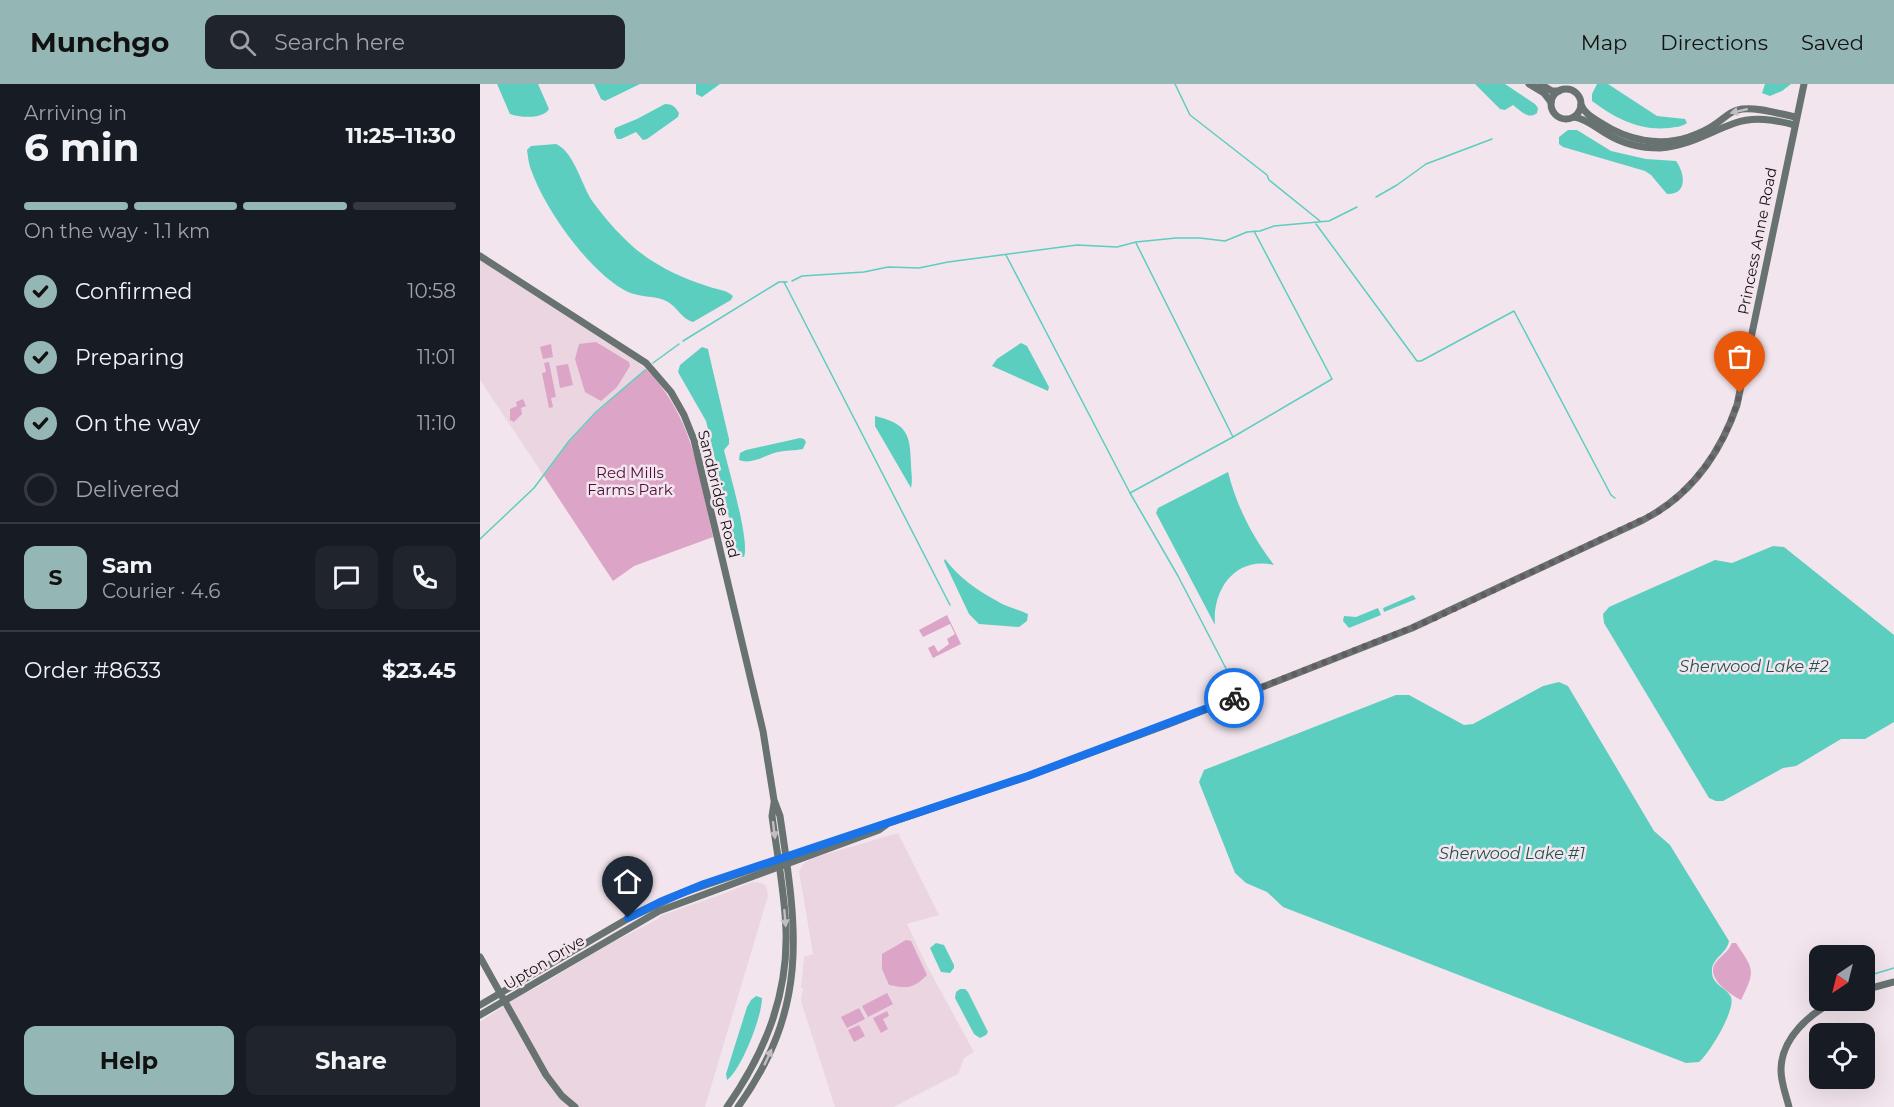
<!DOCTYPE html>
<html lang="en">
<head>
<meta charset="utf-8">
<style>
	:root { --surface:#171b24; --page:#20242c; --text:#f1f3f6; --muted:#9ea1a6; --line:#363941; --accent:#94b6b4 }
	body { margin:0; font-family:Montserrat,sans-serif; background:var(--page); color:var(--text); height:100vh; display:flex; flex-direction:column; font-size:22px; white-space:nowrap }
	* { box-sizing:border-box; margin:0 }
	p { font-size:20px; color:var(--muted) }
	.icon { flex:none; width:33px; height:33px; fill:none; stroke:currentColor; stroke-width:2; stroke-linecap:round; stroke-linejoin:round }
	.map { position:relative; flex:1; overflow:hidden }
	.side { display:flex; flex-direction:column; background:var(--surface); width:480px }
	.side>* { flex:none }
	.needle { width:39px; rotate:215deg }
	.buttons { position:absolute; left:1329px; top:861px; display:grid; gap:12px }
	.buttons a { display:grid; place-items:center; width:66px; height:66px; border-radius:12px; background:var(--surface); box-shadow:0 6px 24px #0002; font-size:30px }
	.pin { position:absolute; display:grid; place-items:center; width:51px; height:51px; color:#fff; margin:-62px -26px; border-radius:50% 50% 50% 0; rotate:-45deg; box-shadow:0 0 6px #0007 }
	.pin .icon { rotate:45deg }
	.courier { position:absolute; display:grid; place-items:center; width:60px; height:60px; margin:-30px; border:4px solid #1a73e8; border-radius:50%; background:#fff; color:#222; box-shadow:0 2px 8px #0007 }
	.head em { font-style:normal; font-weight:700 }
	.head div { display:flex; flex-direction:column-reverse }
	.head { display:flex; align-items:center; justify-content:space-between; height:102px; padding:0 24px }
	h1 { font-size:39px; font-weight:700; line-height:45px }
	.bar { display:grid; grid-template-columns:repeat(4,1fr); gap:9px 6px; align-content:center; height:72px; padding:0 24px }
	.bar i { height:8px; border-radius:4px; background:var(--line) }
	.bar .on { background:var(--accent) }
	.bar p { grid-column:span 4 }
	.line { display:flex; align-items:center; gap:15px; padding:0 24px; border-top:2px solid var(--line) }
	.line div { flex:1 }
	.round { display:grid; place-items:center; flex:none; width:63px; height:63px; border-radius:12px; background:var(--page) }
	ol { padding:0 24px; list-style:none }
	li { display:flex; align-items:center; gap:18px; height:66px }
	li p { margin-inline-start:auto }
	li .icon { padding:6px; border-radius:50%; background:var(--accent); color:#111; stroke-width:4 }
	li:last-child { color:var(--muted) }
	li i { width:33px; height:33px; border:3px solid var(--line); border-radius:50% }
	.action { display:flex; gap:12px; margin-top:auto; padding:12px 24px }
	.action a { flex:1; height:69px; border-radius:12px; background:var(--accent); color:#111; font-size:24px; font-weight:700; line-height:69px; text-align:center }
	.action a+a { background:var(--page); color:var(--text) }
	header { display:flex; align-items:center; gap:36px; box-sizing:border-box; height:84px; padding:0 30px; background:var(--accent); color:#111 }
	header strong { font-size:28px }
	nav { display:flex; gap:33px; margin-inline-start:auto; font-size:21px }
	.search { width:420px; height:54px; background:var(--page); display:flex; align-items:center; gap:15px; box-sizing:border-box; padding:0 21px; border-radius:12px; color:var(--muted); font-size:22px }
	main { display:flex; flex:1; min-height:0 }
	.map>svg:first-child { display:block }
</style>
</head>
<body>
<header>
<strong>Munchgo</strong>
<div class="search"><svg class="icon" aria-label="search" viewBox="0 0 24 24"><circle cx="10" cy="10" r="6"/><path d="M15 15l6 6"/></svg>Search here</div>
<nav><a>Map</a><a>Directions</a><a>Saved</a></nav>
</header>
<main>
<section class="side">
<div class="head"><div><h1>6 min</h1><p>Arriving in</p></div><em>11:25–11:30</em></div>
<div class="bar"><i class="on"></i><i class="on"></i><i class="on"></i><i></i><p>On the way · 1.1 km</p></div>
<ol>
<li><svg class="icon" aria-label="check" viewBox="0 0 24 24"><path d="M5 12l5 5 9-10"/></svg>Confirmed<p>10:58</p></li>
<li><svg class="icon" aria-label="check" viewBox="0 0 24 24"><path d="M5 12l5 5 9-10"/></svg>Preparing<p>11:01</p></li>
<li><svg class="icon" aria-label="check" viewBox="0 0 24 24"><path d="M5 12l5 5 9-10"/></svg>On the way<p>11:10</p></li>
<li><i></i>Delivered</li>
</ol>
<div class="line" style="height:108px"><b class="round" style="background:var(--accent);color:#111">S</b><div><b>Sam</b><p>Courier · 4.6</p></div><a class="round"><svg class="icon" aria-label="chat" viewBox="0 0 24 24"><path d="M4 5h16v11H9l-5 4z"/></svg></a><a class="round"><svg class="icon" aria-label="phone" viewBox="0 0 24 24"><path d="M5 4h4l2 5-3 2q2 4 5 5l2-3 5 2v4C11 20 4 13 5 4z"/></svg></a></div>
<div class="line" style="height:78px"><div>Order #8633</div><b>$23.45</b></div>
<div class="action"><a>Help</a><a>Share</a></div>
</section>
<div class="map">
<svg width="1414" height="1023" viewBox="0 0 1414 1023">
	<rect width="100%" height="100%" fill="#f3e5ed"/>
	<!-- built -->
	<g fill="#ead5e1">
		<polygon points="0,176 137,262 166,285 116,329 89,358 64,392 0,296"/>
		<polygon points="418,749 459,831 427,840 447,882 494,968 484,974 478,990 413,1023 355,1023 321,917 322,908 324,905 321,904 324,873 333,870 319,787 324,779 333,774"/>
		<polygon points="273,798 282,799 286,802 288,812 225,1023 0,1023 0,938 45,908 54,905 126,862 178,835 180,832 240,811"/>
	</g>
	<!-- green -->
	<g fill="#dca4c6">
		<polygon points="116,258 149,278 150,282 137,303 121,317 105,308 95,275 99,260"/>
		<polygon points="71,260 73,273 63,275 60,263"/>
		<polygon points="69,278 76,313 71,314 73,323 69,324 62,289 66,288 64,279"/>
		<polygon points="88,280 93,301 80,304 76,282"/>
		<path d="M 166,285 C 214,334 218,389 233,453 L 154,482 L 133,497 L 64,392 L 89,358 L 116,329 Z"/>
		<polygon points="43,315 46,322 41,324 42,330 34,338 30,336 30,325 37,322 36,318"/>
		<polygon points="467,531 481,560 453,574 448,564 454,561 458,568 469,560 467,555 475,550 470,540 443,553 439,546"/>
		<path d="M 426,856 L 431,857 L 447,891 C 434,904 428,905 409,901 L 402,885 L 402,870 Z"/>
		<path d="M 1252,859 L 1256,859 C 1274,886 1276,886 1261,916 C 1249,910 1223,892 1237,877 C 1243,870 1248,868 1252,859 Z"/>
		<polygon points="407,909 413,920 388,933 382,922"/>
		<polygon points="379,924 385,935 367,944 361,933"/>
		<polygon points="407,927 409,932 403,935 408,945 401,949 393,934"/>
		<polygon points="379,941 385,952 374,958 368,946"/>
	</g>
	<!-- water -->
	<g fill="#5bcebf">
		<path d="M 17,0 L 58,0 L 69,25 C 63,35 41,34 30,30 Z"/>
		<polygon points="114,0 160,0 125,17 121,15"/>
		<polygon points="216,0 240,0 222,13 216,10"/>
		<path d="M 995,0 L 1025,0 L 1055,20 L 1058,24 L 1057,29 C 1048,36 1041,27 1033,21 L 1025,26 L 1020,25 Z"/>
		<path d="M 1117,0 L 1128,0 L 1177,32 L 1205,35 L 1207,39 C 1202,43 1195,43 1189,44 C 1159,47 1135,34 1112,17 L 1112,10 Z"/>
		<polygon points="1285,0 1311,0 1302,7 1290,12 1282,9"/>
		<path d="M 185,20 C 193,20 195,23 199,29 L 198,33 L 167,55 L 163,56 L 156,48 L 141,55 L 137,55 L 134,48 L 135,44 L 157,35 Z"/>
		<path d="M 1088,46 L 1097,46 L 1131,67 L 1166,75 L 1196,77 C 1205,89 1208,111 1187,110 L 1171,91 L 1165,87 L 1083,63 L 1079,60 L 1079,53 Z"/>
		<path d="M 76,60 C 94,67 102,103 113,118 C 123,132 137,148 150,160 C 170,179 201,194 227,202 C 237,206 245,205 253,212 L 251,216 L 213,238 C 202,235 198,224 188,218 C 176,211 161,214 148,208 C 111,190 66,127 52,88 C 49,82 48,73 47,66 L 51,62 Z"/>
		<polygon points="541,259 547,262 569,303 568,307 512,282 517,275"/>
		<path d="M 222,263 L 228,265 L 229,270 L 249,355 L 249,360 L 244,366 C 249,387 270,457 264,473 L 259,472 L 257,467 L 226,337 L 198,288 L 200,281 Z"/>
		<path d="M 395,332 C 427,340 430,349 431,380 C 431,388 433,396 431,404 L 395,342 Z"/>
		<path d="M 320,354 L 324,355 L 326,358 L 323,365 C 314,367 306,366 298,368 C 285,371 272,381 259,376 L 260,369 L 266,366 Z"/>
		<path d="M 748,388 C 757,423 772,452 794,481 C 755,472 732,506 735,541 L 676,429 L 678,424 Z"/>
		<polygon points="1293,462 1304,463 1414,551 1414,638 1385,655 1361,655 1316,682 1303,684 1243,717 1236,717 1229,714 1124,539 1123,530 1129,523 1235,476 1252,479"/>
		<path d="M 465,475 C 478,493 498,507 517,517 C 526,523 538,525 548,530 L 547,537 L 539,543 L 499,540 L 489,530 L 464,477 Z"/>
		<polygon points="933,511 936,515 904,528 903,524"/>
		<polygon points="898,524 901,531 869,544 863,537 864,532 876,533"/>
		<path d="M 1079,598 L 1088,602 L 1174,747 L 1190,761 L 1249,857 C 1247,870 1231,874 1232,888 C 1232,901 1246,903 1251,913 C 1256,926 1229,970 1219,978 L 1206,979 L 803,823 L 787,808 L 766,799 L 755,789 L 719,698 L 724,686 L 916,611 L 929,611 L 984,641 L 993,640 L 1063,602 Z"/>
		<polygon points="456,859 464,861 474,881 474,884 470,889 461,888 450,864"/>
		<polygon points="480,905 485,905 488,908 508,948 506,951 500,954 494,950 475,914 476,908"/>
		<path d="M 276,912 L 282,914 C 282,933 261,986 247,996 L 246,990 L 267,923 L 271,916 Z"/>
	</g>
	<g fill="none" stroke-linecap="round" stroke-linejoin="round">
		<!-- stream -->
		<g stroke="#5bcebf" stroke-width="1.5">
			<polyline points="695,0 710,31 787,91 789,96 840,137"/>
			<polyline points="896,113 917,101 946,80 1012,55"/>
			<polyline points="836,140 937,277 941,277 1034,227 1131,411 1135,414"/>
			<polyline points="656,159 753,353"/>
			<polyline points="526,171 650,409 753,353 852,295 774,147"/>
			<polyline points="312,197 322,192 384,188 408,183 439,184 468,178 597,161 637,163 656,158 696,154 720,154 745,157 767,148 780,147 794,142 849,137 877,123"/>
			<polyline points="304,198 470,521"/>
			<polyline points="203,257 299,198 307,198"/>
			<polyline points="173,279 199,260"/>
			<polyline points="650,409 698,492 753,598"/>
			<polyline points="0,455 54,404 89,357 116,328 165,286"/>
			<polyline points="1384,893 1414,884"/>
		</g>
		<!-- secondary -->
		<g stroke="#687270" stroke-width="7">
			<polyline points="1049,0 1064,9 1071,18"/>
			<polyline points="1060,0 1072,7 1079,7"/>
			<circle cx="1086" cy="20" r="15"/>
			<path d="M 1101,21 C 1105,30 1113,34 1121,39 C 1147,56 1179,63 1209,53 C 1217,50 1227,46 1234,41 C 1244,35 1249,27 1262,25 C 1279,23 1299,30 1316,33"/>
			<path d="M 1094,33 C 1107,35 1116,44 1127,50 C 1143,60 1162,64 1180,64 C 1209,62 1229,48 1255,39 C 1274,32 1295,36 1315,41"/>
			<path d="M 0,172 L 166,279 L 191,308 L 204,331 L 214,356 L 283,647 L 294,716 L 300,732 C 317,846 330,922 258,1023"/>
			<polyline points="0,873 66,991 82,1012 95,1023"/>
			<polyline points="1384,906 1414,898"/>
			<path d="M 0,921 L 149,834 L 202,809 L 548,692 L 689,640 L 932,544 L 1163,436 C 1210,412 1240,370 1257,321 L 1324,0"/>
			<polyline points="0,931 179,827 399,746 406,741"/>
			<path d="M 247,1023 C 284,970 308,913 306,847 C 305,809 297,770 292,732 L 294,719"/>
			<path d="M 1309,1023 C 1306,1011 1301,999 1301,986 C 1301,954 1330,929 1357,916"/>
		</g>
	</g>
	<!-- one-way arrows -->
	<defs><path id="oneway-solid" d="M-6-.8H1V-3.2L6.5 0L1 3.2V.8H-6Z" transform="scale(1.5)"/></defs>
	<g fill="#c2bdc1">
		<use href="#oneway-solid" transform="translate(1259 27) rotate(167)"/>
		<use href="#oneway-solid" transform="translate(294 746) rotate(83)"/>
		<use href="#oneway-solid" transform="translate(305 834) rotate(85)"/>
		<use href="#oneway-solid" transform="translate(288 973) rotate(-65)"/>
	</g>
	<g fill="none" stroke-linecap="round" stroke-linejoin="round">
		<!-- done -->
		<path stroke="#635b60" stroke-width="6" stroke-dasharray="0 10.8" d="M 754,614 L 951,536 L 1178,428 C 1220,399 1247,358 1260,309"/>
		<!-- route -->
		<polyline stroke="#1a73e8" stroke-width="8" points="148,834 180,818 224,800 548,692 754,614"/>
	</g>
	<g text-anchor="middle" dominant-baseline="central" stroke-width="5" stroke-linejoin="round" paint-order="stroke">
		<!-- street labels -->
		<g font-size="15" fill="#161114" stroke="#f3e5ed">
			<text transform="translate(1277 157) rotate(-79)">Princess Anne Road</text>
			<text transform="translate(239 410) rotate(76)">Sandbridge Road</text>
			<text transform="translate(64 878) rotate(-31)">Upton Drive</text>
		</g>
		<!-- park labels -->
		<g font-size="15" fill="#4e0d3b" stroke="#f3e5ed">
			<text x="150" y="388">Red Mills<tspan x="150" dy="17">Farms Park</tspan></text>
		</g>
		<!-- water labels -->
		<g font-size="16" font-style="italic" fill="#1f514b" stroke="#f3e5ed">
			<text x="1274" y="582">Sherwood Lake #2</text>
			<text x="1032" y="769">Sherwood Lake #1</text>
		</g>
	</g>
</svg>
<div class="buttons">
<a><svg class="needle" viewBox="-14 -14 28 28"><path d="M0-13l5 13h-10z" fill="#e53935"/><path d="M0 13l5-13h-10z" fill="#9ea1a6"/></svg></a>
<a><svg class="icon" aria-label="locate" viewBox="0 0 24 24"><circle cx="12" cy="12" r="6"/><path d="M12 2v4M12 18v4M2 12h4M18 12h4"/></svg></a>
</div>
<div class="pin" style="left:1260px;top:309px;background:#ea580c"><svg class="icon" aria-label="bag" viewBox="0 0 24 24"><path d="M5 8h14l-1 12H6zM9 8a3 3 0 0 1 6 0"/></svg></div>
<div class="pin" style="left:148px;top:834px;background:#1f2937"><svg class="icon" aria-label="home" viewBox="0 0 24 24"><path d="M3 11l9-7 9 7M6 9v11h12V9"/></svg></div>
<div class="courier" style="left:754px;top:614px"><svg class="icon" aria-label="bike" viewBox="0 0 24 24"><circle cx="6" cy="16" r="4"/><circle cx="18" cy="16" r="4"/><path d="M6 16l4-8h5l3 8M10 8l3 8H6M13 5h3"/></svg></div>
</div>
</main>
</body>
</html>
